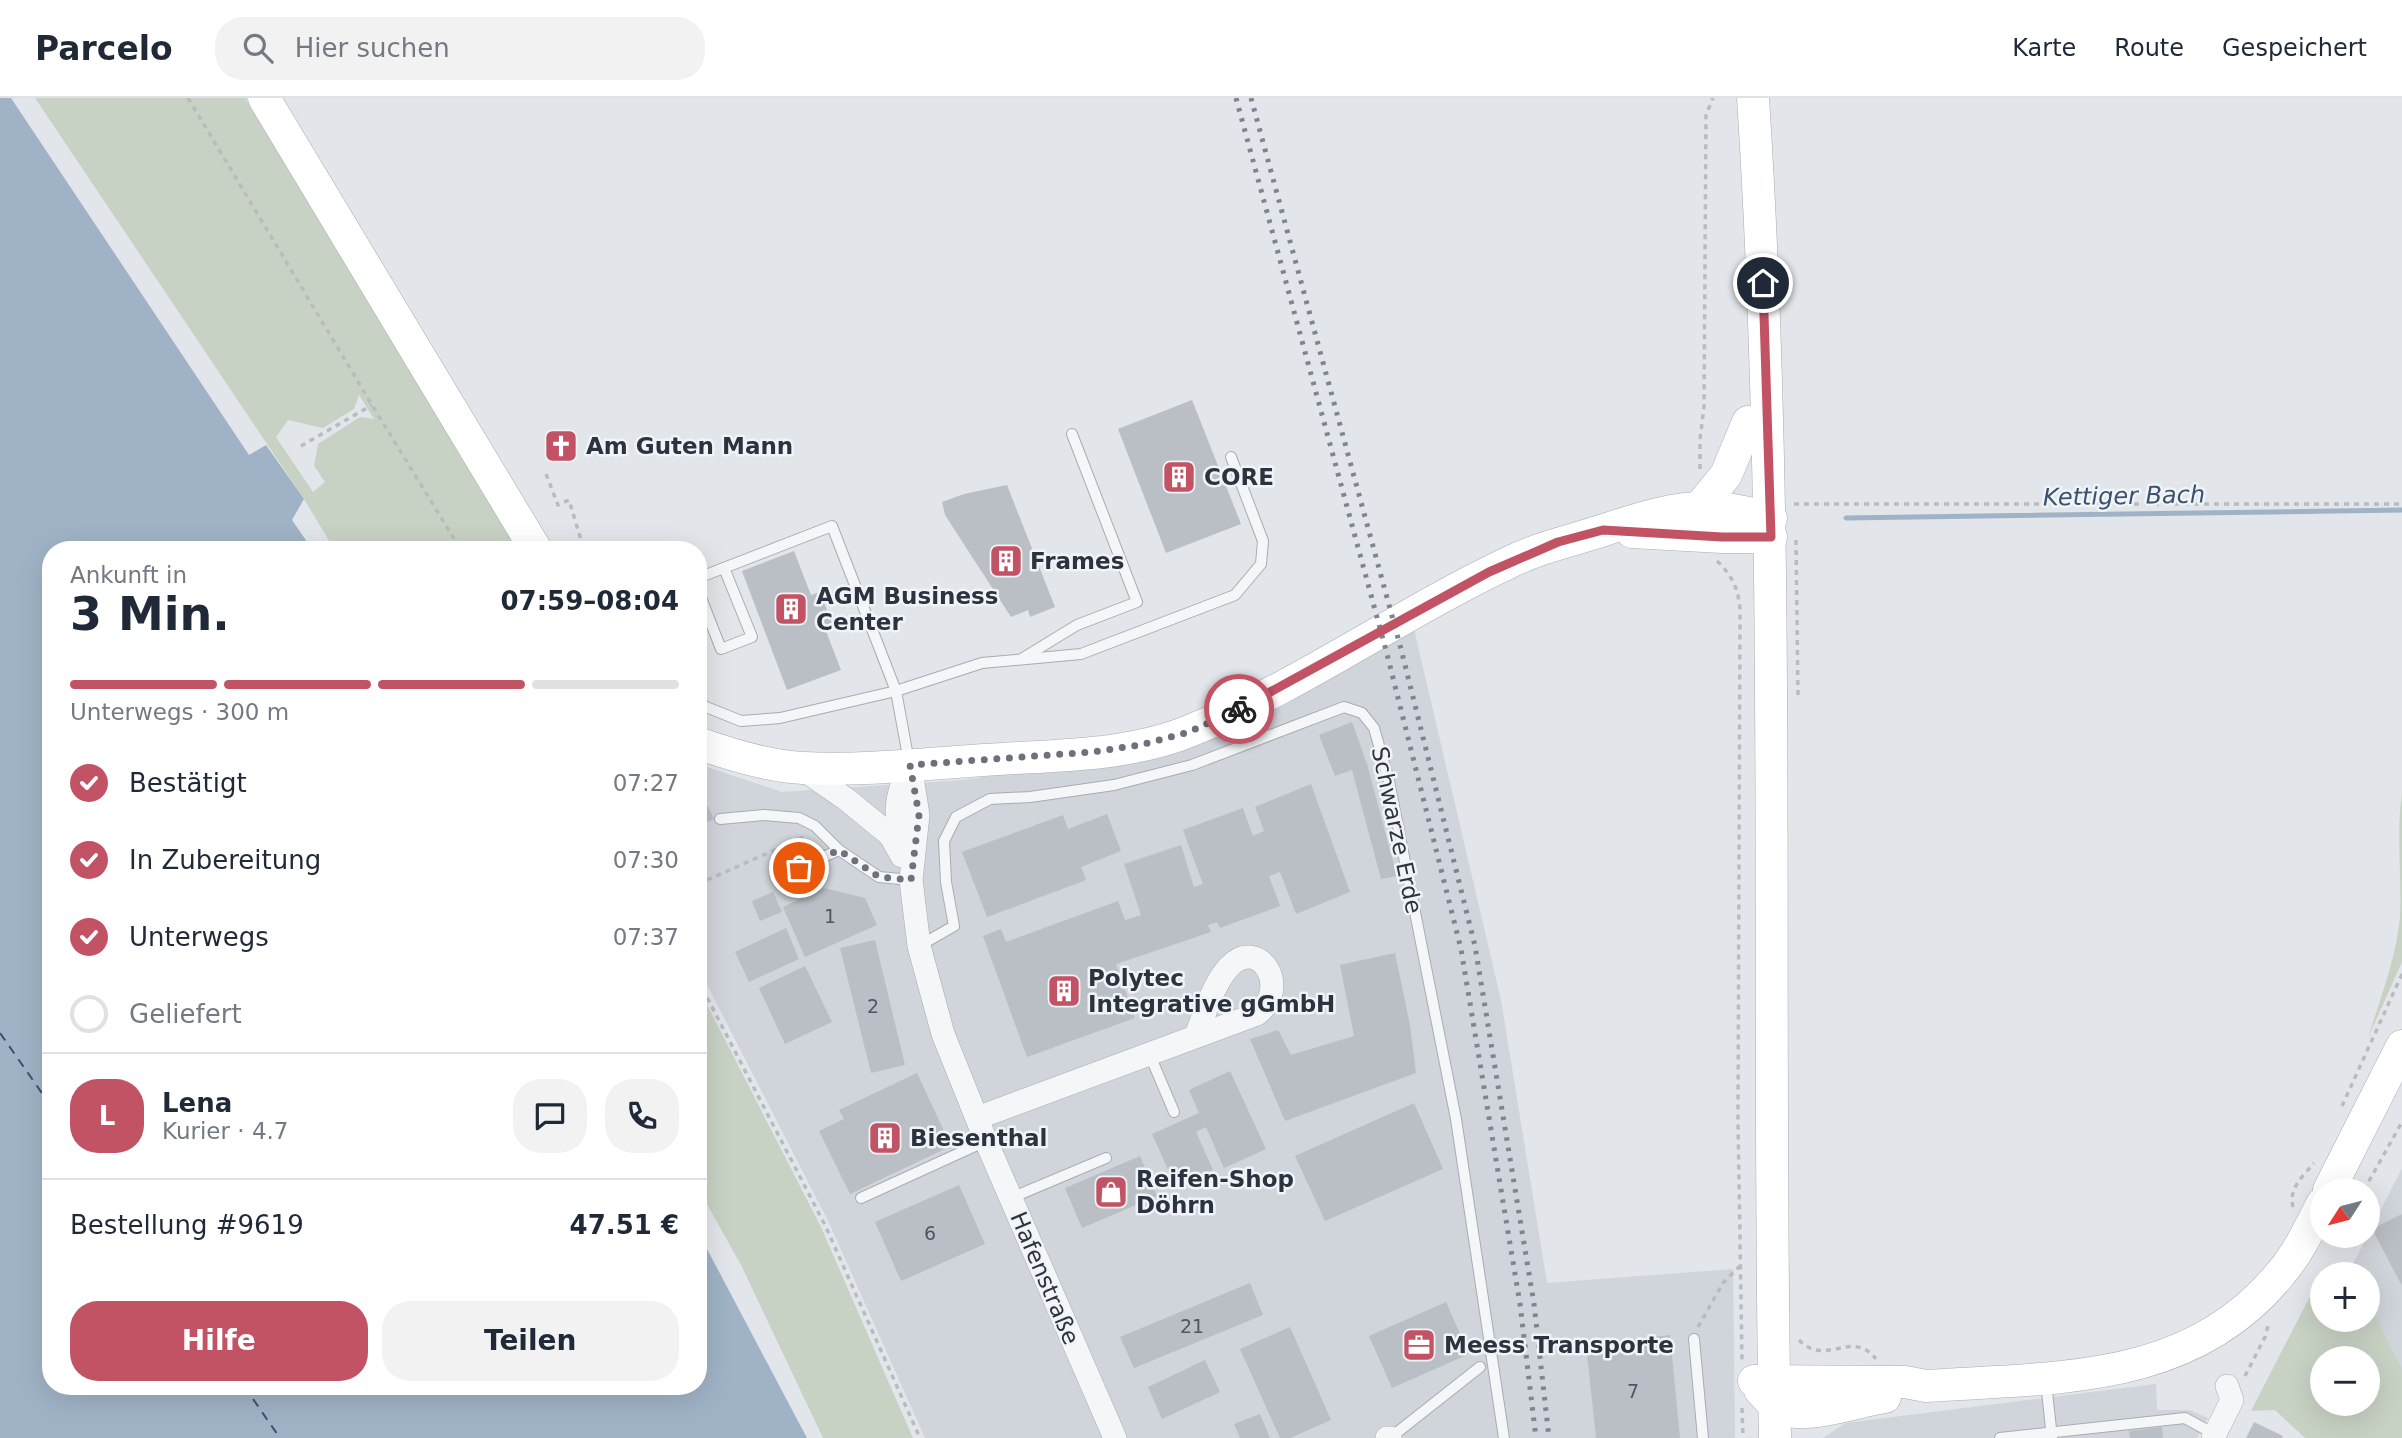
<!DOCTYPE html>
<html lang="de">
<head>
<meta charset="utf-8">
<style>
	:root { --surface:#fff; --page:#f2f2f3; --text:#1f2937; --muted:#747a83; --line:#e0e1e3; --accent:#c25365 }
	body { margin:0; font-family:"DejaVu Sans",sans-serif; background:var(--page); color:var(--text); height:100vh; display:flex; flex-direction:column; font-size:26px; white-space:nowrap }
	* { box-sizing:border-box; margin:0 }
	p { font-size:23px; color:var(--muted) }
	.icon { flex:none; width:38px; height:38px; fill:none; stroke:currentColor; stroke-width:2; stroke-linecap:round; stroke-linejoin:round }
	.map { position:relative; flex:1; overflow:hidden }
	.side { position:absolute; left:42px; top:443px; width:665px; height:854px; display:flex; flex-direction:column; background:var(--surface); border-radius:28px; box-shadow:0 7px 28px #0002 }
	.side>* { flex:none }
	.needle { width:46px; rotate:234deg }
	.controls { position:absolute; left:2310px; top:1080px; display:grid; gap:14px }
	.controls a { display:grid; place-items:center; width:70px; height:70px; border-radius:50%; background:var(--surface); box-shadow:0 7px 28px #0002; font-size:35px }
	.pin { position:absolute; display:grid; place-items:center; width:60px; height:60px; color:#fff; margin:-30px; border:4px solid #fff; border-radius:50%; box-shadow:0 2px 7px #0007 }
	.courier { position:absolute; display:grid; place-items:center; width:70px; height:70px; margin:-35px; border:5px solid #c25365; border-radius:50%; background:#fff; color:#222; box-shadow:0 2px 9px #0007 }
	.headline em { font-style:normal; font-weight:800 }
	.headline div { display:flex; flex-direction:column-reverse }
	.headline { display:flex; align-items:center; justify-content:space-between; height:119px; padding:0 28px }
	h1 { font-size:46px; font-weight:800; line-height:52px }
	.bar { display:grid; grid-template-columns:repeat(4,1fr); gap:10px 7px; align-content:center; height:84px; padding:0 28px }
	.bar i { height:9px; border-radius:5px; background:var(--line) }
	.bar .current { background:var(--accent) }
	.bar p { grid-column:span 4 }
	.line { display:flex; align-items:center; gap:18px; padding:0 28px; border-top:2px solid var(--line) }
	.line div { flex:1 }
	.round { display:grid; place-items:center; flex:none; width:74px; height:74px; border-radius:28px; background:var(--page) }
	ol { padding:0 28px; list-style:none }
	li { display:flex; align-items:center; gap:21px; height:77px }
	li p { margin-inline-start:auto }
	li .icon { padding:7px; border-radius:50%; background:var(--accent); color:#fff; stroke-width:4 }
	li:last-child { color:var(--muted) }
	li i { width:38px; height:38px; border:4px solid var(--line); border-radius:50% }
	.cta { display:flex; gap:14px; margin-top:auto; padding:14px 28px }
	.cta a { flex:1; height:80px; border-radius:28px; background:var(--accent); color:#fff; font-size:28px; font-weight:800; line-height:80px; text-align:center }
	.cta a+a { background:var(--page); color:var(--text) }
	header { display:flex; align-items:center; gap:42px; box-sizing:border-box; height:98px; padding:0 35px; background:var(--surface); border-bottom:2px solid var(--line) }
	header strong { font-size:33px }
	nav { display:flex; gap:38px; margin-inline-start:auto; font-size:24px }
	.search { width:490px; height:63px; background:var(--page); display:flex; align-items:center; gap:18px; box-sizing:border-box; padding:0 24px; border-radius:28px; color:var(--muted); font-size:26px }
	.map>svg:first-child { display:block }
</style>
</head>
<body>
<header>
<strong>Parcelo</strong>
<div class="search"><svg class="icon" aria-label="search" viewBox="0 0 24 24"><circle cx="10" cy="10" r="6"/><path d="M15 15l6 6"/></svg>Hier suchen</div>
<nav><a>Karte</a><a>Route</a><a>Gespeichert</a></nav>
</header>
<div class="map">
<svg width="2402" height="1340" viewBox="0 0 2402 1340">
	<rect width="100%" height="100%" fill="#e2e5e9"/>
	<!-- built -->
	<g fill="#d0d4db">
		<polygon points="1413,527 1501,902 1547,1185 1733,1171 1735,1340 925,1340 829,1125 698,869 698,666 782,694 963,682 1100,663"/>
		<polygon points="2402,1070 2402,1270 2368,1203 2368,1176 2354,1176 2351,1170"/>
		<polygon points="2156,1286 2157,1312 2189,1312 2208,1320 2197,1340 1823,1340 1846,1325"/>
	</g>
	<!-- green -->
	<g fill="#c8d2c4" fill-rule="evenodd">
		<path d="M 35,0 L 245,0 L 518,451 L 334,451 L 304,401 ZM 359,297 L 374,321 L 360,319 L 318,346 L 314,368 L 325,384 L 313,394 L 276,339 L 288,322 L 323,330 L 354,311 Z"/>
		<path d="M 2402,695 L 2402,864 L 2368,940 C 2380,901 2396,861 2400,819 C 2402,778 2396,736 2402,695 Z"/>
		<polygon points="698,889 821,1129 913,1340 823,1340 741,1167 698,1090"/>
		<path d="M 2321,1177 L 2322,1222 L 2368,1222 L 2368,1203 L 2402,1270 L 2402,1340 L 2305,1340 L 2275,1312 L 2251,1313 ZM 2322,1260 L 2368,1260 L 2368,1306 L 2322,1306 Z"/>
	</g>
	<!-- water -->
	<polygon fill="#a0b3c6" points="0,0 11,0 249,357 266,347 304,401 292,422 312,451 51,452 51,1288 698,1288 698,1134 807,1340 0,1340"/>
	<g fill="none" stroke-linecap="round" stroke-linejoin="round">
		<!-- stream -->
		<polyline stroke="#a0b3c6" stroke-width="5" points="1846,420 2402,412"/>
		<!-- ferry -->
		<g stroke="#395270" stroke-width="2" stroke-dasharray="9 7" stroke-linecap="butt">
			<polyline points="0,935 51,1008"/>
			<polyline points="244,1288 280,1340"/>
		</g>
	</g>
	<!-- building -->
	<g fill="#babec5">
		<polygon points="1192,302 1241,426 1166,455 1118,331"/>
		<polygon points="564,336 571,354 569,360 563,362 557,359 550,342"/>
		<polygon points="1007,387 1055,509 1030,519 1028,512 1011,519 945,417 942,404 964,396"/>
		<polygon points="794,453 811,497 820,494 832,525 824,528 841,572 787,592 742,473"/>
		<polygon points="1352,624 1367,666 1397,778 1381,781 1352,672 1335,678 1319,637"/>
		<polygon points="1311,686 1350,794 1296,816 1280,774 1269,778 1280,808 1220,830 1217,824 1208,827 1211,834 1116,866 1135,920 1027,959 983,838 1001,831 1006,844 1118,803 1125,822 1141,817 1124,766 1181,747 1194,789 1203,786 1183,732 1243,710 1253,738 1264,733 1255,709"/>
		<polygon points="698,688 714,721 698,728"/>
		<polygon points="1107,716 1121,753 1081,769 1086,782 987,819 962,754 1063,717 1068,731"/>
		<polygon points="824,790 865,800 877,827 805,859 783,809"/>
		<polygon points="773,794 782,814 760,823 752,803"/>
		<polygon points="786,830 799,861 749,884 735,854"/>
		<polygon points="875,842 905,967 871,975 840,850"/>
		<polygon points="1395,855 1410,927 1416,975 1285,1023 1250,941 1278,932 1291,957 1354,938 1340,867"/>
		<polygon points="805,868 832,924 785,946 759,890"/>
		<polygon points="1230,973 1266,1051 1224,1070 1206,1029 1196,1034 1213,1072 1176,1089 1152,1036 1199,1015 1189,992"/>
		<polygon points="917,975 951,1048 850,1096 819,1033 844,1021 839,1012"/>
		<polygon points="1414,1005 1443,1071 1325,1123 1295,1058"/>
		<polygon points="1140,1058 1157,1098 1082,1130 1065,1090"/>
		<polygon points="959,1087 985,1146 901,1183 875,1124"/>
		<polygon points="2402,1116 2402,1188 2372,1131"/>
		<polygon points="1250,1185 1263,1217 1134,1270 1120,1239"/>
		<polygon points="1446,1204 1469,1256 1392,1290 1369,1238"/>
		<polygon points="1290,1229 1331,1322 1290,1340 1280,1340 1240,1251"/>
		<polygon points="1670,1237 1680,1340 1596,1340 1586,1246"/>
		<polygon points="1205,1262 1220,1294 1162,1321 1148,1289"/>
		<polygon points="1260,1316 1270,1340 1240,1340 1234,1326"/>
		<polygon points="2254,1324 2283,1338 2282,1340 2246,1340"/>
		<polygon points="2162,1329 2163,1340 2130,1340 2129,1333"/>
	</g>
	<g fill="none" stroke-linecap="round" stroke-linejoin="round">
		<defs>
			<g id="lane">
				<polyline points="698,480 832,428 896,593 909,664"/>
				<polyline points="698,492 721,551 752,539 724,470"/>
				<polyline points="1023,560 1077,527 1137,504 1072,336"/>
				<polyline points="698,602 706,609 741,623 780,620 896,593 982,565 1081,556 1235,497 1261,466 1263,443 1231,359"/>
				<polyline points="720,721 764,717 799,720 815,728 839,752 879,779 911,782"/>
				<polyline points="779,779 839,752"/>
				<polyline points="919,848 954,828 946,784 944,743 956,719 990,701 1030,699 1114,687 1192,667 1344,609 1362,615 1374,630 1389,683 1456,1021 1504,1340"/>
				<polyline points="1149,955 1174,1014"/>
				<polyline points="861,1100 986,1043"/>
				<polyline points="1011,1100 1106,1060"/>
				<polyline points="1694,1241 1703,1340"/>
				<polyline points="2046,1284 2052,1340"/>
				<polyline points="1390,1340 1480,1269"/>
				<polyline points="2000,1340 2185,1320 2214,1336"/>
			</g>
			<g id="street">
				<polyline points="910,667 918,717 911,782 919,848 943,936 986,1043 1115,1340"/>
				<polyline points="801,670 846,701 890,737 902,758"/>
				<path d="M 901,753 C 896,714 893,704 910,667"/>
				<path d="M 977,1020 L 1257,916 C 1292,889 1258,837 1229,869 C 1213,886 1205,916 1196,937"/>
				<polyline points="1387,1340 1390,1340"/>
				<polyline points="2213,1340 2232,1302 2227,1288"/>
			</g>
			<g id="secondary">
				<polyline points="264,0 536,452"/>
				<path d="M 1753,0 C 1782,446 1766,893 1775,1340"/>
				<polyline points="1699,410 1726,377 1748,324"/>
				<polyline points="1632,434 1722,439 1771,439"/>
				<path d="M 698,645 C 731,657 768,668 803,670 C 863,673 924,666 984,662 C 1052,657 1128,659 1192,632 C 1302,587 1400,516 1508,465 C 1540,449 1571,443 1604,432 C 1640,420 1677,408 1715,410 C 1734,411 1753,416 1771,420"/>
				<polyline points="2329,1092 2402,948"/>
				<path d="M 1754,1283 L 1905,1284 L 1926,1288 C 2056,1279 2191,1287 2281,1175 C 2298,1155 2310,1130 2322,1106"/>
				<path d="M 1760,1292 C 1767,1300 1775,1309 1786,1312 C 1811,1320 1858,1303 1885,1299"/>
			</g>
		</defs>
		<!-- lane casing -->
		<use href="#lane" stroke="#a8acb3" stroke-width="12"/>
		<!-- street casing -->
		<use href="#street" stroke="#a8acb3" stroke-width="24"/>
		<!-- secondary casing -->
		<use href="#secondary" stroke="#a8acb3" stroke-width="33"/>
		<!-- path -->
		<g stroke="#b8bcc1" stroke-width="3.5" stroke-dasharray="5 5" stroke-linecap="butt">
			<polyline points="188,0 372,307 461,452"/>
			<polyline points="301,348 372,307"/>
			<polyline points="1700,371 1700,341 1704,309 1706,17 1713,0"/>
			<polyline points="546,376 558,407 569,402 584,452"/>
			<polyline points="1794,406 2402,406"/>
			<polyline points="1796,442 1798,599"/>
			<path d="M 1717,463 C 1732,477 1739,492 1740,512 L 1738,1022 L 1742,1264"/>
			<polyline points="698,786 804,739"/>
			<polyline points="698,882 825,1127 920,1340"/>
			<polyline points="2342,1008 2402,876"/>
			<polyline points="2364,1092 2402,1024"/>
			<path d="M 2293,1109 C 2288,1091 2303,1078 2314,1065"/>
			<polyline points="1698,1229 1723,1185 1740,1168"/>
			<path d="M 1799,1242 C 1826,1270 1852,1230 1876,1261"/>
			<polyline points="2245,1278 2265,1239 2269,1224"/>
			<polyline points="1742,1310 1743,1340"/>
		</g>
		<!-- lane -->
		<use href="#lane" stroke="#f4f6f8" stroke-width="10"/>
		<!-- street -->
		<use href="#street" stroke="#f4f6f8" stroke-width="23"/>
		<!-- secondary -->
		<use href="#secondary" stroke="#fff" stroke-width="32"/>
		<!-- rail -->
		<g stroke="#7d8591" stroke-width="5" stroke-dasharray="3.5 7" stroke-linecap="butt">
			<polyline points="1236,0 1387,556 1461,851 1520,1206 1536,1340"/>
			<polyline points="1251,0 1401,551 1475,848 1534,1206 1549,1340"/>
		</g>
	</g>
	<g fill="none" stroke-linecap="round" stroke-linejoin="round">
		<!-- done -->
		<polyline stroke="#6c717b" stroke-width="7" stroke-dasharray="0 12.6" points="799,770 839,752 879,779 911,782 919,717 910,667 1092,654 1140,647 1189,634 1239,611"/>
		<!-- route -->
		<polyline stroke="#c25365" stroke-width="9" points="1239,611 1489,474 1558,444 1603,432 1722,439 1771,439 1763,185"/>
	</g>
	<!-- icons -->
	<defs>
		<symbol id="church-square" viewBox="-11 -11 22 22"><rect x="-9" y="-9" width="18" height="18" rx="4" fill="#c25365" stroke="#f1f4f7"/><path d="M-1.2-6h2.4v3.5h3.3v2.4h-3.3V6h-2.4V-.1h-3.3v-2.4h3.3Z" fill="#fff"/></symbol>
		<symbol id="building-square" viewBox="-11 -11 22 22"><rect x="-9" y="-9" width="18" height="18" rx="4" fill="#c25365" stroke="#f1f4f7"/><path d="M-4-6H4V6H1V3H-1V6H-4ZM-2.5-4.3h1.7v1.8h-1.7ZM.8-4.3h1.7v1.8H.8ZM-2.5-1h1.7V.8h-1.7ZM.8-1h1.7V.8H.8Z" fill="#fff"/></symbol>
		<symbol id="shop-square" viewBox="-11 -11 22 22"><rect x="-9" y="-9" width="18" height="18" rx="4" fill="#c25365" stroke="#f1f4f7"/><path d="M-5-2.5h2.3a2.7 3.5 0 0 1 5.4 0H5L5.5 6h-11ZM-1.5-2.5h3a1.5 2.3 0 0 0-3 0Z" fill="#fff"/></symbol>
		<symbol id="office-square" viewBox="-11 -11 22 22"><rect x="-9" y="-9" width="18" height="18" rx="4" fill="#c25365" stroke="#f1f4f7"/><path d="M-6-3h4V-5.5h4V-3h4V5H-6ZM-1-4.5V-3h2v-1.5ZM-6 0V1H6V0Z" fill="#fff"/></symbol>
	</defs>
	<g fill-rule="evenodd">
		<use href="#church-square" x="542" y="329" width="38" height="38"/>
		<use href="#building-square" x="1160" y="360" width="38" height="38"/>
		<use href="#building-square" x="987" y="444" width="38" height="38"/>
		<use href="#building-square" x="772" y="492" width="38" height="38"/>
		<use href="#building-square" x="1045" y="874" width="38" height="38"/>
		<use href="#building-square" x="866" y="1021" width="38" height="38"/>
		<use href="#shop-square" x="1092" y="1075" width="38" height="38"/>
		<use href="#office-square" x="1400" y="1228" width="38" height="38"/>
	</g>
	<g text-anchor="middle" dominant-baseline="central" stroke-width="5" stroke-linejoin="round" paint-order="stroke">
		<!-- number labels -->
		<g font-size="19" fill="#505661">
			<text x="830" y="818">1</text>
			<text x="873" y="908">2</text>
			<text x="930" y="1135">6</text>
			<text x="1192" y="1228">21</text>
			<text x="1633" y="1293">7</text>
		</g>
		<!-- poi labels -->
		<g font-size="23" font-weight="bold" fill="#2c3340" stroke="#f1f4f7" text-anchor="start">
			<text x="586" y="348">Am Guten Mann</text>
			<text x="1204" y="379">CORE</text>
			<text x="1030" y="463">Frames</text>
			<text x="816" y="498">AGM Business<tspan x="816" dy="26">Center</tspan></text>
			<text x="1088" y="880">Polytec<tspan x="1088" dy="26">Integrative gGmbH</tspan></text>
			<text x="910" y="1040">Biesenthal</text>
			<text x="1136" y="1081">Reifen-Shop<tspan x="1136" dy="26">Döhrn</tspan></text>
			<text x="1444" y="1247">Meess Transporte</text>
		</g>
		<!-- street labels -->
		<g font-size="23" fill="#2c3340" stroke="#f1f4f7">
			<text transform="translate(1397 732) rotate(78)">Schwarze Erde</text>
			<text transform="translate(1045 1180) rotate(67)">Hafenstraße</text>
		</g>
		<!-- water labels -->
		<g font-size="24" font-style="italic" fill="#395270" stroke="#f1f4f7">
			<text transform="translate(2124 398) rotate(-1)">Kettiger Bach</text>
		</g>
	</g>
</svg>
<div class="controls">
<a><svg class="needle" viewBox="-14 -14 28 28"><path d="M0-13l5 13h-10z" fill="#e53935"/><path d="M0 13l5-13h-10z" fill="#747a83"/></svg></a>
<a>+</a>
<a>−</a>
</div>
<div class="pin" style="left:799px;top:770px;background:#ea580c"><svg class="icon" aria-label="bag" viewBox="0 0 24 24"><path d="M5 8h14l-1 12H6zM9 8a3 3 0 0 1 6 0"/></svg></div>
<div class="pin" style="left:1763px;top:185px;background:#1f2937"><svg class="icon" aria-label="home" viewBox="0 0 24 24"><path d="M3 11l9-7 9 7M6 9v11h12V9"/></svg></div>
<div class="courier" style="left:1239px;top:611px"><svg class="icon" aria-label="bike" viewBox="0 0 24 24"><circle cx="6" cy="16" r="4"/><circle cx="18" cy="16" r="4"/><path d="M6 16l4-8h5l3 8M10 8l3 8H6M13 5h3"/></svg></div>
<section class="side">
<div class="headline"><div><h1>3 Min.</h1><p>Ankunft in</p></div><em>07:59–08:04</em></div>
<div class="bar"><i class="current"></i><i class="current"></i><i class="current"></i><i></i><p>Unterwegs · 300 m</p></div>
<ol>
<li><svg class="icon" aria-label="check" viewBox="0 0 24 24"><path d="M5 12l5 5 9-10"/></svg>Bestätigt<p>07:27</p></li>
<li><svg class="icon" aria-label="check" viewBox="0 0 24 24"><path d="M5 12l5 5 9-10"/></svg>In Zubereitung<p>07:30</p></li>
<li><svg class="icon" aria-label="check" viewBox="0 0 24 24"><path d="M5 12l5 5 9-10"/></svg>Unterwegs<p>07:37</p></li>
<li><i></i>Geliefert</li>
</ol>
<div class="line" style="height:126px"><b class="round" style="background:var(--accent);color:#fff">L</b><div><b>Lena</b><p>Kurier · 4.7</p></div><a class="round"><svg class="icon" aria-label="chat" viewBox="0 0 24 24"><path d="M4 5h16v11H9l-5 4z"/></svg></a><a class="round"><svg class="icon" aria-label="phone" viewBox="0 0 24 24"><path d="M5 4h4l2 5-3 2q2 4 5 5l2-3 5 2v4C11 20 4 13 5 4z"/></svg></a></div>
<div class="line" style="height:91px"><div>Bestellung #9619</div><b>47.51 €</b></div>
<div class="cta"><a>Hilfe</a><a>Teilen</a></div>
</section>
</div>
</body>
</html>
